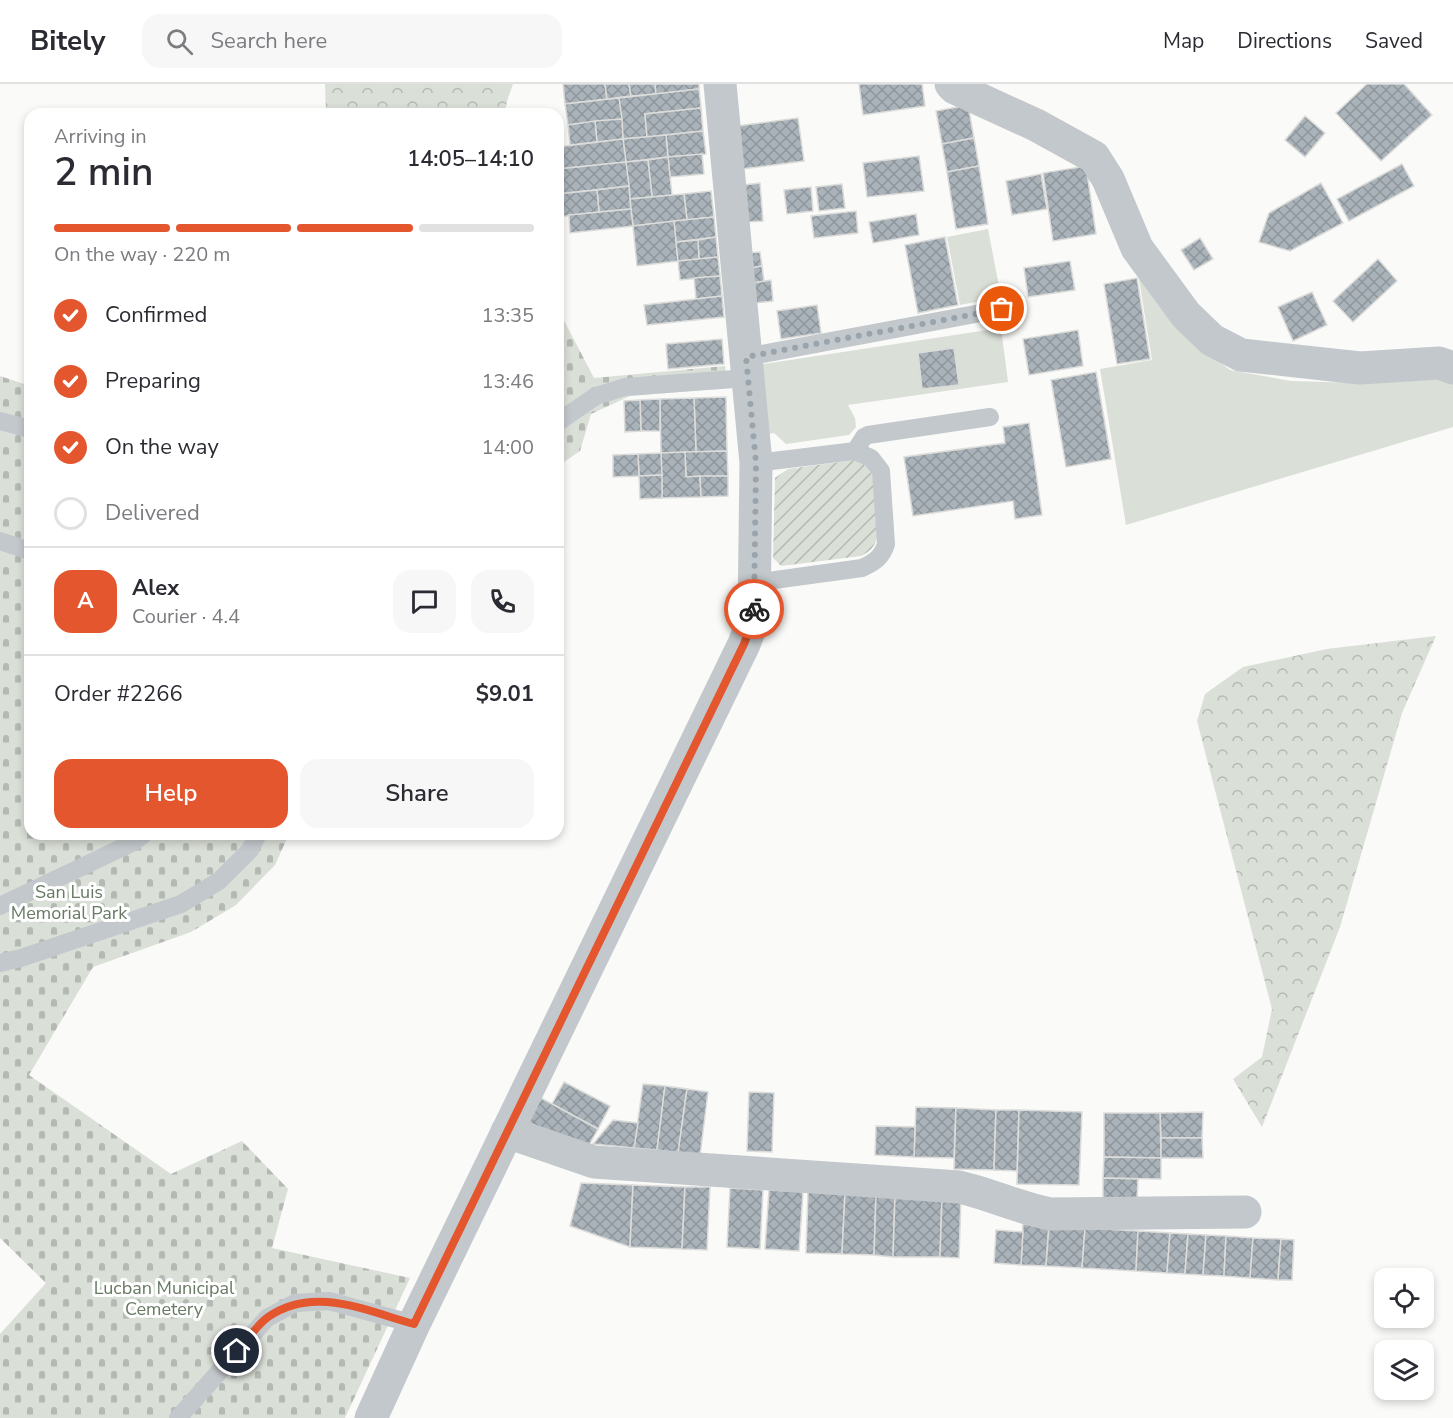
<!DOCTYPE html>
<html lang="en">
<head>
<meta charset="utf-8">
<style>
	:root { --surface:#fff; --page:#f7f7f7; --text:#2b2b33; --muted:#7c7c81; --line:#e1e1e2; --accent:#e4572e }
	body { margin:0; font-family:"Nunito Sans",sans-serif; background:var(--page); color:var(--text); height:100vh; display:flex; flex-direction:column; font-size:22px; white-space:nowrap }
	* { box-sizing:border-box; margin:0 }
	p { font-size:20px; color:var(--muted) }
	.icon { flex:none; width:33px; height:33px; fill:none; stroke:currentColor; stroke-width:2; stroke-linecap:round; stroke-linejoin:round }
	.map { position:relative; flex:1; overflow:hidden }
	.sheet { position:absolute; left:24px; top:24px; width:540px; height:732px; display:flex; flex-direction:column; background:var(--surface); border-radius:18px; box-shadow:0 3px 9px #0003 }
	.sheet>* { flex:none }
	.tools { position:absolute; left:1374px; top:1184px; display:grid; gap:12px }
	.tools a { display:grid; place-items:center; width:60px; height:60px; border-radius:12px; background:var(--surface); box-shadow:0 3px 9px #0003; font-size:30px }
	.pin { position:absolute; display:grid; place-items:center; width:51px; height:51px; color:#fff; margin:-26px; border:3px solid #fff; border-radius:50%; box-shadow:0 2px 6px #0007 }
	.courier { position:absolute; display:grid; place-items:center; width:60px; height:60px; margin:-30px; border:4px solid #e4572e; border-radius:50%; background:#fff; color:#222; box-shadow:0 2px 8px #0007 }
	.summary em { font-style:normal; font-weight:600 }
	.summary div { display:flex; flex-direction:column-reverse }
	.summary { display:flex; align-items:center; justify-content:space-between; height:102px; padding:0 30px }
	h1 { font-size:39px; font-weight:600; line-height:45px }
	.bar { display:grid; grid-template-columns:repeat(4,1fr); gap:9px 6px; align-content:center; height:72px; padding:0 30px }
	.bar i { height:8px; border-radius:4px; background:var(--line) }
	.bar .selected { background:var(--accent) }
	.bar p { grid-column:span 4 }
	.line { display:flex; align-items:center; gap:15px; padding:0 30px; border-top:2px solid var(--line) }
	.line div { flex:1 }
	.round { display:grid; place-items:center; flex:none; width:63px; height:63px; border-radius:18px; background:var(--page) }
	ol { padding:0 30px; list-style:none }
	li { display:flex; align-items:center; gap:18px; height:66px }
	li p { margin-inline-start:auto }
	li .icon { padding:6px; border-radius:50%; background:var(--accent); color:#fff; stroke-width:4 }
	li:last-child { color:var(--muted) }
	li i { width:33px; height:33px; border:3px solid var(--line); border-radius:50% }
	.cta { display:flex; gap:12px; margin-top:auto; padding:12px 30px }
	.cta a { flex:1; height:69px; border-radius:18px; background:var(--accent); color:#fff; font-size:24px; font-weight:600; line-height:69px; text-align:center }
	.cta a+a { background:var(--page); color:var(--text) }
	header { display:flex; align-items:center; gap:36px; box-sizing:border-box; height:84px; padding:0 30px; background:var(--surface); border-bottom:2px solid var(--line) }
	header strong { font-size:28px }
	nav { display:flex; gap:33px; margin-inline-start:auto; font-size:21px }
	.search { width:420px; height:54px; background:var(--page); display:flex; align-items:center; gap:15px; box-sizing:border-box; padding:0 21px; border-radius:18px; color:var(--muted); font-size:22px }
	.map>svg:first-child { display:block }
</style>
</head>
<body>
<header>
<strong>Bitely</strong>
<div class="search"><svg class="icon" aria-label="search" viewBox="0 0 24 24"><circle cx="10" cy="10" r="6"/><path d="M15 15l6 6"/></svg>Search here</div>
<nav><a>Map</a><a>Directions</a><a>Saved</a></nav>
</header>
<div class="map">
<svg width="1453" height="1334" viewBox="0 0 1453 1334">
	<defs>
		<pattern id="forest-crowns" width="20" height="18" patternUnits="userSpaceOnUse" patternTransform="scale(1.5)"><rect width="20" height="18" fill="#dadfd7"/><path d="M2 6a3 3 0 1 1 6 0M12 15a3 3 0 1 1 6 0" fill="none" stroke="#b4b9b4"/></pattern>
		<pattern id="cemetery-stones" width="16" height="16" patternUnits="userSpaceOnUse" patternTransform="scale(1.5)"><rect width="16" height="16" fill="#dadfd7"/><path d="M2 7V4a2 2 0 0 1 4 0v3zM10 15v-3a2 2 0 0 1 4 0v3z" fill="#b4b9b4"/></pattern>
		<pattern id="garden-furrows" width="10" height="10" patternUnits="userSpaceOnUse" patternTransform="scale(1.5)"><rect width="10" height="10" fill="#dadfd7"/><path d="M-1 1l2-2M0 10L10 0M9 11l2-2" fill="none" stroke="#b4b9b4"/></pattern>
		<pattern id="building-cross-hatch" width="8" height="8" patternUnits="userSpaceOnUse" patternTransform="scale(1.5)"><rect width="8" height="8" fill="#aab3b9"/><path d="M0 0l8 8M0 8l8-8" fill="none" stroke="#8e969c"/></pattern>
	</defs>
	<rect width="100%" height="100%" fill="#fafaf8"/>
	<!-- grass -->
	<g fill="#dadfd7">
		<polygon points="988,145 1001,213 960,221 947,153"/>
		<polygon points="1151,193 1191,257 1230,286 1291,297 1361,299 1441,291 1453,295 1453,343 1126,441 1100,285 1152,276 1139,195"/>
		<polygon points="1001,244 1008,298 848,321 855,334 856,343 849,351 786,360 774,349 762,351 751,282"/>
	</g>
	<!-- forest -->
	<g fill="url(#forest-crowns)">
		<polygon points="325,0 513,0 508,14 504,30 326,30"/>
		<polygon points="1436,552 1402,629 1340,843 1262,1043 1233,995 1262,973 1272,925 1197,637 1205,610 1243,583 1327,565"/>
	</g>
	<!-- cemetery -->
	<g fill="url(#cemetery-stones)">
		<polygon points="558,225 594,294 725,282 727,304 630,312 591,330 580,367 558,382"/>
		<polygon points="0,292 30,302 30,750 289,750 275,781 236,821 191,848 93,883 29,991 171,1090 242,1057 288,1105 272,1164 410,1194 345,1334 0,1334 0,1250 46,1199 0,1154"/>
	</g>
	<!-- garden -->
	<path fill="url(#garden-furrows)" d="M 855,376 C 864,379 868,383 873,392 L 877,454 C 874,464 870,467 861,472 L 781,482 L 773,474 L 775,394 L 788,385 Z"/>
	<!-- building -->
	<g fill="url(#building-cross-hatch)" stroke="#dcdcda" stroke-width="1.5">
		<polygon points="563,0 605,0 607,15 565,20"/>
		<polygon points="605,0 629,0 631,12 607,15"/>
		<polygon points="629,0 655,0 656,10 631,12"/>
		<polygon points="655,0 699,0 699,5 656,10"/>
		<polygon points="859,0 922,0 925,22 863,31"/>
		<polygon points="1367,0 1404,0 1432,31 1381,77 1336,29"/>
		<polygon points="699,5 701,24 645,30 647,53 623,55 619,14"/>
		<polygon points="619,14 622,35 568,41 565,20"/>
		<polygon points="968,21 974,54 942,60 936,27"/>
		<polygon points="701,24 703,47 647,53 645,30"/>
		<polygon points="1305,32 1325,49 1305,73 1285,56"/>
		<polygon points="798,34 804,77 742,85 737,42"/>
		<polygon points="622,35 623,55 597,58 595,37"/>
		<polygon points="595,37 597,58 570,61 568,41"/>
		<polygon points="703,47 706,70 668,73 666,51"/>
		<polygon points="666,51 668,73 626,78 623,55"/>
		<polygon points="974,54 979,82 947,88 942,60"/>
		<polygon points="623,55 626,78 558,85 558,63"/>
		<polygon points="702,70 704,90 670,93 668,73"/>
		<polygon points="919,72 924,107 867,113 863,79"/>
		<polygon points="668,73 672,111 652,113 648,76"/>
		<polygon points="648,76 652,113 630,115 626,78"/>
		<polygon points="626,78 629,102 558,110 558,85"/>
		<polygon points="1402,80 1414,102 1349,137 1337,115"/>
		<polygon points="979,82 988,140 956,145 947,88"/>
		<polygon points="1086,82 1096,150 1053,157 1043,89"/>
		<polygon points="1041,90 1047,125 1012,131 1006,97"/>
		<polygon points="760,99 763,137 748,138 744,101"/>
		<polygon points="1321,99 1343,139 1290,167 1259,158 1269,129"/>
		<polygon points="842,100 845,124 819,127 816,103"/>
		<polygon points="629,102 631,125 599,128 597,106"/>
		<polygon points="811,103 813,127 787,130 784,106"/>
		<polygon points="597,106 599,128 558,133 558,110"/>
		<polygon points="711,107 714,133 687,136 684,110"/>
		<polygon points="684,110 687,136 633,142 630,115"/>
		<polygon points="631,125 633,142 570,149 569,131"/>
		<polygon points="856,127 858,149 814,154 811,132"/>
		<polygon points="916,130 919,151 873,159 869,138"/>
		<polygon points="714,133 716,153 676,158 674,137"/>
		<polygon points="674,137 678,177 637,182 633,142"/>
		<polygon points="716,153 718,173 699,175 698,156"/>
		<polygon points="945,153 958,221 918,229 905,161"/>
		<polygon points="1200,154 1213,175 1194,186 1181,166"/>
		<polygon points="698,156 699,175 678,177 676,158"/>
		<polygon points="760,168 762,182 751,184 749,169"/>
		<polygon points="718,173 720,192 680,196 678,177"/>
		<polygon points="1378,175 1397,197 1353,238 1333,217"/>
		<polygon points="1070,177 1075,206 1028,213 1024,184"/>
		<polygon points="762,182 764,197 753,199 751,184"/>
		<polygon points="720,192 722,212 696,215 694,194"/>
		<polygon points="1137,194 1150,275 1117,280 1104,200"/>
		<polygon points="771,196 773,217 755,219 753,199"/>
		<polygon points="1312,208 1327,241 1293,257 1278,223"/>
		<polygon points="722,212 724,233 647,241 644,221"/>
		<polygon points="817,221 821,249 781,255 777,227"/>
		<polygon points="1078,246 1083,282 1029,291 1023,255"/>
		<polygon points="722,255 724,280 668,285 666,260"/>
		<polygon points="954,264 959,301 922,305 918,269"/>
		<polygon points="1096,288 1111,375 1066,383 1051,296"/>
		<polygon points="726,313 727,367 696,368 694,314"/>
		<polygon points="694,314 696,368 661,369 660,315"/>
		<polygon points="660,315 660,347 641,347 640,316"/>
		<polygon points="640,316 641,347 625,348 624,317"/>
		<polygon points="1029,339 1042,431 1015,435 1013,417 913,432 904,373 1005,359 1003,343"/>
		<polygon points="727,367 728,392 686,393 685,368"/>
		<polygon points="685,368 686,393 700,392 701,413 662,414 661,369"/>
		<polygon points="661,369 662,391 639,392 638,370"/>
		<polygon points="638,370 639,392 613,393 613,371"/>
		<polygon points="662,391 662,414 640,415 639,392"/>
		<polygon points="700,392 728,392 728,412 701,413"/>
		<polygon points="564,998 610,1022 598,1045 552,1020"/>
		<polygon points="643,1000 665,1002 657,1066 634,1064"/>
		<polygon points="665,1002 687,1005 678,1069 657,1066"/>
		<polygon points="687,1005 708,1008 700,1072 678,1069"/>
		<polygon points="749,1008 774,1009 772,1068 747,1067"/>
		<polygon points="541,1014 598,1045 585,1068 528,1038"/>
		<polygon points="916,1023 956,1024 954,1074 914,1073"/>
		<polygon points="956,1024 996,1026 994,1086 954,1085"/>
		<polygon points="996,1026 1019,1026 1017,1087 994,1086"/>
		<polygon points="1019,1026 1082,1028 1079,1101 1017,1100"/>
		<polygon points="1203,1028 1202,1054 1161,1054 1160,1029"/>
		<polygon points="1104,1029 1160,1029 1161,1074 1104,1073"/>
		<polygon points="613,1036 638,1039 634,1064 593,1060"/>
		<polygon points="876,1042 915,1043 914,1073 875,1071"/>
		<polygon points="1161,1054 1202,1054 1203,1074 1161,1074"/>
		<polygon points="1104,1073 1161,1074 1161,1095 1103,1094"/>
		<polygon points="1103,1094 1138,1095 1137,1117 1103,1117"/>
		<polygon points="581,1099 633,1101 630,1163 570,1142"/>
		<polygon points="633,1101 685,1103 682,1165 630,1163"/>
		<polygon points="685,1103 710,1103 707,1166 682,1165"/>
		<polygon points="730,1104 763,1106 760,1165 727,1163"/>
		<polygon points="769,1106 803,1108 799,1167 765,1165"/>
		<polygon points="808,1108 845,1109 842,1170 806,1169"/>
		<polygon points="845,1109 876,1110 874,1171 842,1170"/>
		<polygon points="876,1110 895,1111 893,1173 874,1171"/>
		<polygon points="895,1111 942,1112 940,1173 893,1173"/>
		<polygon points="942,1112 961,1113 959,1174 940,1173"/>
		<polygon points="1023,1140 1049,1142 1046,1182 1021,1181"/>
		<polygon points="1049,1142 1085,1144 1082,1184 1046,1182"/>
		<polygon points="1085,1144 1138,1147 1136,1187 1082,1184"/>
		<polygon points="996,1146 1023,1148 1021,1181 994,1179"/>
		<polygon points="1138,1147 1170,1149 1167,1189 1136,1187"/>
		<polygon points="1170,1149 1188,1150 1185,1190 1167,1189"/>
		<polygon points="1188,1150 1206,1151 1203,1191 1185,1190"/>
		<polygon points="1206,1151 1226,1152 1224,1192 1203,1191"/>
		<polygon points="1226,1152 1253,1154 1250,1194 1224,1192"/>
		<polygon points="1253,1154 1281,1155 1278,1196 1250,1194"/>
		<polygon points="1281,1155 1294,1156 1292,1196 1278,1196"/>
	</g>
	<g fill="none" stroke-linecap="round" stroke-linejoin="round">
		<!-- lane -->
		<g stroke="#c3c8cc" stroke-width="18">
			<polyline points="746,273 1002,225"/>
			<polyline points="0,337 30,345"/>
			<polyline points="558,338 596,312 625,303 748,294"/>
			<polyline points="756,379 855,367 864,353 868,351 990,333"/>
			<polyline points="0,457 30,467"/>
			<path d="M 753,499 L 862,484 C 875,478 882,473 886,460 L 881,387 L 871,374 L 855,367"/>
			<polyline points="0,822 134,758 144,750"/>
			<polyline points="0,879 21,874 181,820 219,797 250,766 258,750"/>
			<polyline points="178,1334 267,1234 295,1219 329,1217 414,1240"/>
		</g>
		<!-- street -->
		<g stroke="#c3c8cc" stroke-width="33">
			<polyline points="951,0 955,4 1036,41 1094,73 1108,95 1137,164 1186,231 1212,256 1241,271 1360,284 1439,279 1453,284"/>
			<path d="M 507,1048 L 594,1078 L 959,1103 C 990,1110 1019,1124 1050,1130 L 1245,1128"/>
			<polyline points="371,1334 414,1240 744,560 754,534 756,379 720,0"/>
		</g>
	</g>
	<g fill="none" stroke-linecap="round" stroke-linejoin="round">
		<!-- done -->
		<polyline stroke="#99a4ac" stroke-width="6" stroke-dasharray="0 10.8" points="754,525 756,379 746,273 1002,225"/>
		<!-- route -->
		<path stroke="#e4572e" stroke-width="8" d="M 237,1267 C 247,1256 257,1241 268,1233 C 314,1201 366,1227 414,1240 L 744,560 L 754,534 L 754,525"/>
	</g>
	<g text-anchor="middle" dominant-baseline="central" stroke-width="6" stroke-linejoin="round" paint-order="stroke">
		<!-- park labels -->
		<g font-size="18" fill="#687a64" stroke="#fff">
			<text x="69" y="808">San Luis<tspan x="69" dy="21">Memorial Park</tspan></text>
			<text x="164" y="1204">Lucban Municipal<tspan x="164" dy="21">Cemetery</tspan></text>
		</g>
	</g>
</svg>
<div class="tools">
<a><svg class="icon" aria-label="locate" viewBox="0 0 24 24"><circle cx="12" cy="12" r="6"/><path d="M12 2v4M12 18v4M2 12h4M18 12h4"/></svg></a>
<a><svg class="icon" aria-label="layers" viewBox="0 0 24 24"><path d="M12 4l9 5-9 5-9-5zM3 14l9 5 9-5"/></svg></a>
</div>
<div class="pin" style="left:1002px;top:225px;background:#ea580c"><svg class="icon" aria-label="bag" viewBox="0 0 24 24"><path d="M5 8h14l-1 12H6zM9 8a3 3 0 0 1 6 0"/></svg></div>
<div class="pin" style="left:237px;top:1267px;background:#1f2937"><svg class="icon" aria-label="home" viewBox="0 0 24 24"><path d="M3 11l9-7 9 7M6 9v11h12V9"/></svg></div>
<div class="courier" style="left:754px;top:525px"><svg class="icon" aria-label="bike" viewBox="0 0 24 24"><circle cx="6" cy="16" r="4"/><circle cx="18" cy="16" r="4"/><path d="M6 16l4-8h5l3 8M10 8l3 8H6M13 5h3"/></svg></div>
<section class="sheet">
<div class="summary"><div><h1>2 min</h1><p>Arriving in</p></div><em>14:05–14:10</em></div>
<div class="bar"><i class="selected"></i><i class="selected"></i><i class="selected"></i><i></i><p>On the way · 220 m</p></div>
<ol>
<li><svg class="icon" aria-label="check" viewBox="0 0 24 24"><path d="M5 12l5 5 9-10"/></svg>Confirmed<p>13:35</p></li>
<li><svg class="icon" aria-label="check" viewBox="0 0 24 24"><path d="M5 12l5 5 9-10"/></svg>Preparing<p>13:46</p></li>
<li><svg class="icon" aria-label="check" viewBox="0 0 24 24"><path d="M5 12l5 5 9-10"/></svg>On the way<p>14:00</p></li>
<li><i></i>Delivered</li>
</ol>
<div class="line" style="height:108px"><b class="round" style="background:var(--accent);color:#fff">A</b><div><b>Alex</b><p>Courier · 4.4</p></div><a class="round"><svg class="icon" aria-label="chat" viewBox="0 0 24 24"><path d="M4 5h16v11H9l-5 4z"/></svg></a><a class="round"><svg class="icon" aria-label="phone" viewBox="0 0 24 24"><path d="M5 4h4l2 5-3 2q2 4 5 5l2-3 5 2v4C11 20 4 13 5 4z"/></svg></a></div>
<div class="line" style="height:78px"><div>Order #2266</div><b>$9.01</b></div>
<div class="cta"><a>Help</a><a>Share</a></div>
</section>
</div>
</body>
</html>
